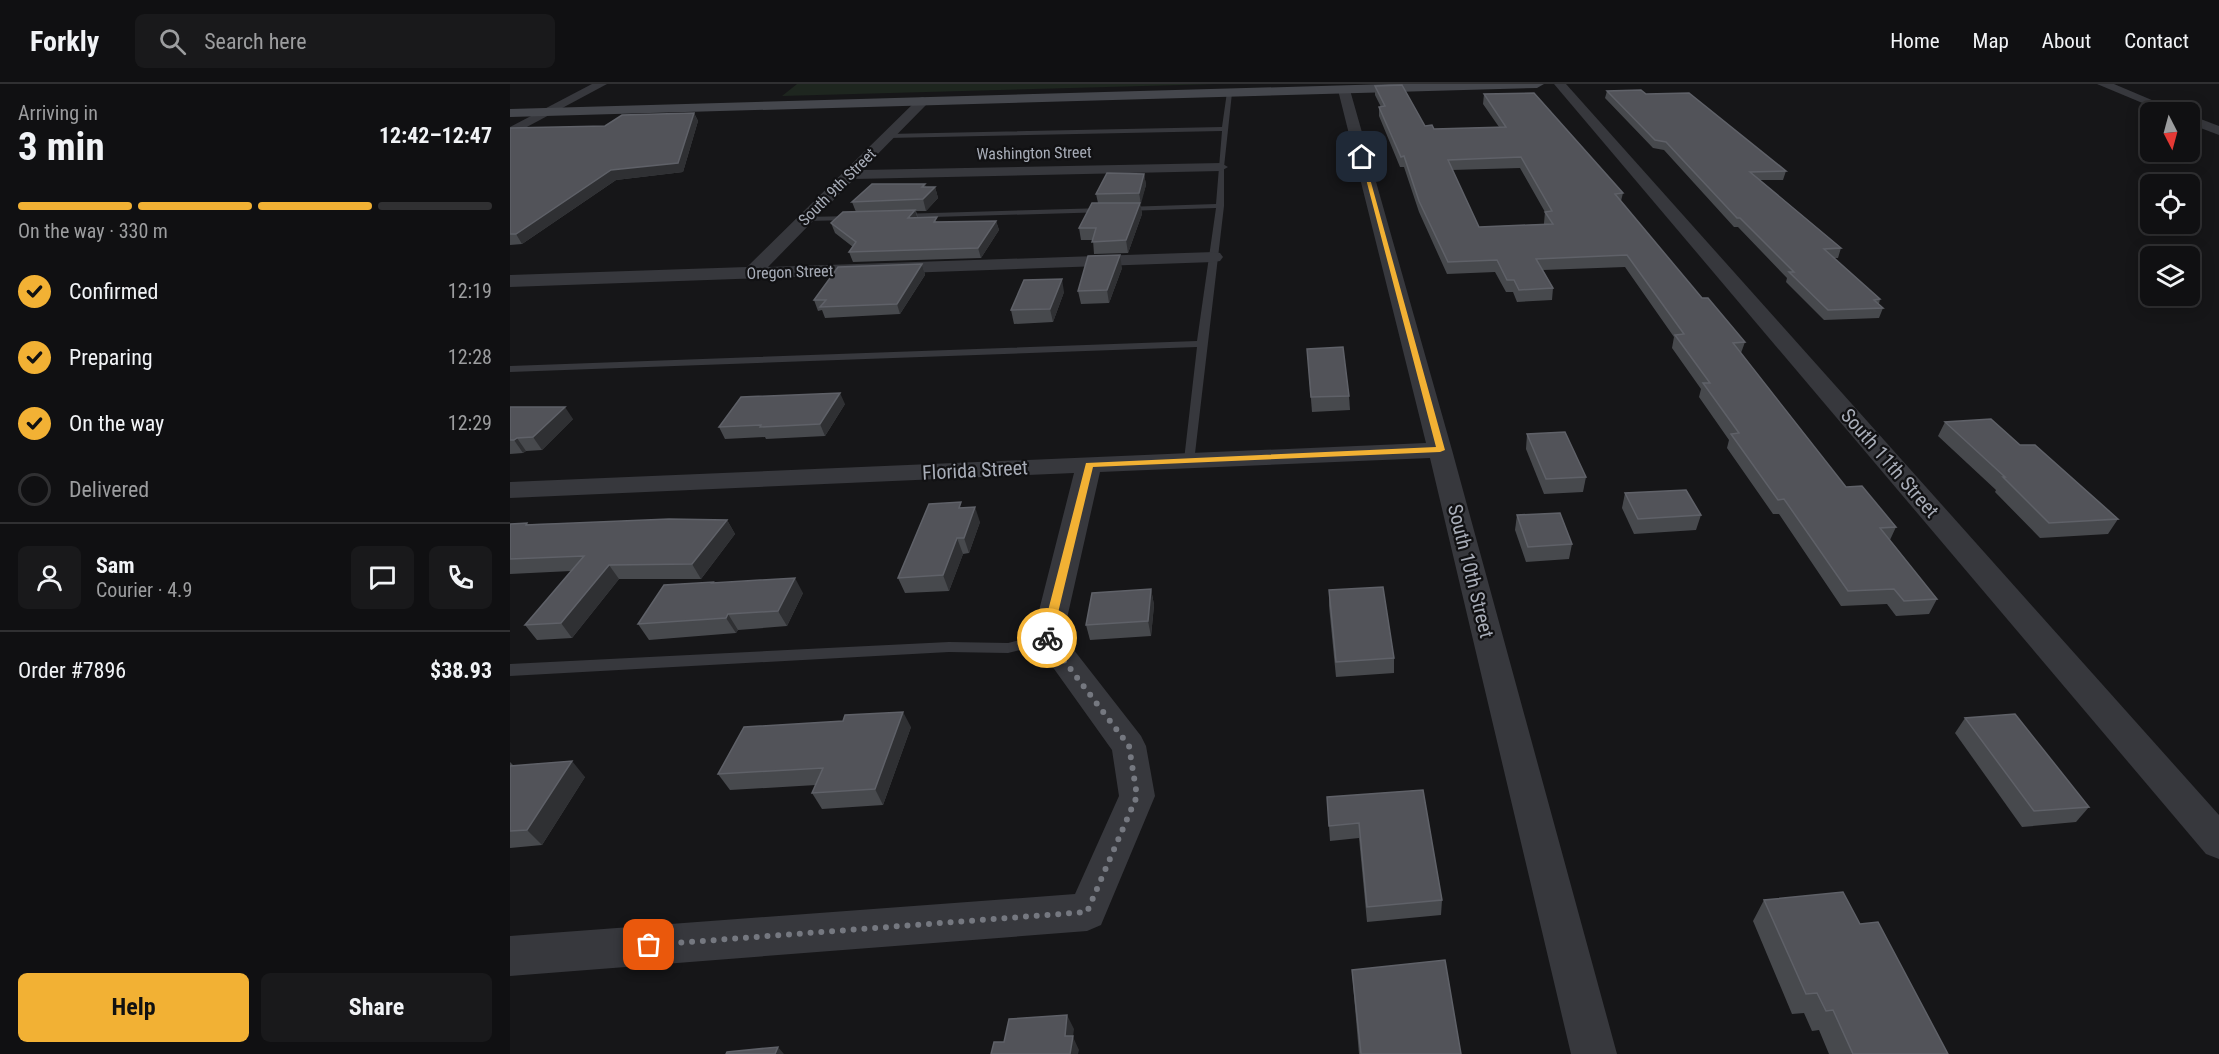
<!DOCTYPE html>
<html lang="en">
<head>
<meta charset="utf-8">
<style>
	:root { --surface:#101012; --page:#19191b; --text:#f1f3f6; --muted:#9c9d9f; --line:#303032; --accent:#f2b134 }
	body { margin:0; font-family:"Roboto Condensed",sans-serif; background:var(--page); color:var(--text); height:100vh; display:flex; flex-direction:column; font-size:22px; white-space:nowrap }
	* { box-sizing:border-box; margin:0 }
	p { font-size:20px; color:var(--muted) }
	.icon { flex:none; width:33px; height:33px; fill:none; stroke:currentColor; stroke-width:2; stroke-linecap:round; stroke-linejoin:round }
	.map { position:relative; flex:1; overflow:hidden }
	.panel { display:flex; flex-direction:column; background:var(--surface); width:510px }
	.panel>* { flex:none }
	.needle { width:39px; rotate:174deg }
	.controls { position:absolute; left:1630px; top:18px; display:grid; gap:12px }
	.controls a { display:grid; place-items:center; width:60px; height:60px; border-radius:9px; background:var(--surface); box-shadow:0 3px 15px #0003,0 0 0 2px var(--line); font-size:30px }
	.pin { position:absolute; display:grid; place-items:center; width:51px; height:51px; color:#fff; margin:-26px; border-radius:12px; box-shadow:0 3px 9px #0006 }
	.courier { position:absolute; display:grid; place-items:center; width:60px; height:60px; margin:-30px; border:4px solid #f2b134; border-radius:50%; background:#fff; color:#222; box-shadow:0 2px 8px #0007 }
	.overview em { font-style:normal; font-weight:700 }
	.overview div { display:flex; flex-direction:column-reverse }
	.overview { display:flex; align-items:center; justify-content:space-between; height:102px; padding:0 18px }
	h1 { font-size:39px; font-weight:700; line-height:45px }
	.bar { display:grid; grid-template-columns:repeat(4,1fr); gap:9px 6px; align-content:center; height:72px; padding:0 18px }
	.bar i { height:8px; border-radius:4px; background:var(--line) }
	.bar .current { background:var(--accent) }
	.bar p { grid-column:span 4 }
	.line { display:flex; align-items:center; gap:15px; padding:0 18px; border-top:2px solid var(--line) }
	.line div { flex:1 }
	.round { display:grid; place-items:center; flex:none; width:63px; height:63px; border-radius:9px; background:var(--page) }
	ol { padding:0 18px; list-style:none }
	li { display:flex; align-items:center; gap:18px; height:66px }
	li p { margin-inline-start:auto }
	li .icon { padding:6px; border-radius:50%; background:var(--accent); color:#111; stroke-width:4 }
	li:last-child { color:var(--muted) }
	li i { width:33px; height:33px; border:3px solid var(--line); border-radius:50% }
	.button { display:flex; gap:12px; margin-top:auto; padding:12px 18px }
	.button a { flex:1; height:69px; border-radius:9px; background:var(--accent); color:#111; font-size:24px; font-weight:700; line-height:69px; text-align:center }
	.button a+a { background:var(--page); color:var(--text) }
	header { display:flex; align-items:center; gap:36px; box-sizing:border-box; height:84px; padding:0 30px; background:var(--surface); border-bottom:2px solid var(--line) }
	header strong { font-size:28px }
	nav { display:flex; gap:33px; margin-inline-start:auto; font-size:21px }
	.search { width:420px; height:54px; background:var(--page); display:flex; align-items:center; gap:15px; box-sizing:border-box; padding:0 21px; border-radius:9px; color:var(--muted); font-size:22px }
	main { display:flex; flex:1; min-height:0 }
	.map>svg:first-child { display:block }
</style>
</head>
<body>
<header>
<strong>Forkly</strong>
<div class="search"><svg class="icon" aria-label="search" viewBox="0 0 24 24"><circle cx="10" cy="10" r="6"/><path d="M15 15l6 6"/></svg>Search here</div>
<nav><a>Home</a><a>Map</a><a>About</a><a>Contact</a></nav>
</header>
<main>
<section class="panel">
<div class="overview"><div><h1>3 min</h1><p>Arriving in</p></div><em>12:42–12:47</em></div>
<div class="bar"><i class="current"></i><i class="current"></i><i class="current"></i><i></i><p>On the way · 330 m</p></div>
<ol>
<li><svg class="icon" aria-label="check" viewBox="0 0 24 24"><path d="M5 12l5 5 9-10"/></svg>Confirmed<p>12:19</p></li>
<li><svg class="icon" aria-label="check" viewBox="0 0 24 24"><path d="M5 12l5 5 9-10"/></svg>Preparing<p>12:28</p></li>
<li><svg class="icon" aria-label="check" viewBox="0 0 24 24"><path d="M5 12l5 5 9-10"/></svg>On the way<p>12:29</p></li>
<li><i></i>Delivered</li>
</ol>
<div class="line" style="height:108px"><a class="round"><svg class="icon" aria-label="person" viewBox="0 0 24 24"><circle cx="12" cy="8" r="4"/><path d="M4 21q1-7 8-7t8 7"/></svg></a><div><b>Sam</b><p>Courier · 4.9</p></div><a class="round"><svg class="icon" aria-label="chat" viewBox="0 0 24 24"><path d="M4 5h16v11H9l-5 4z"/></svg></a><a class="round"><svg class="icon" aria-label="phone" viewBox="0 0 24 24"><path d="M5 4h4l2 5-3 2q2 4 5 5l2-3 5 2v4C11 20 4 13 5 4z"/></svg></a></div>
<div class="line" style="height:78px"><div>Order #7896</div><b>$38.93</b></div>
<div class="button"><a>Help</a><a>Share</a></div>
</section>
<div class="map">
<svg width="1709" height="970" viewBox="0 0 1709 970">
	<rect width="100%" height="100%" fill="#161618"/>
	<!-- green -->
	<polygon fill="#1e261f" points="287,0 707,0 272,12"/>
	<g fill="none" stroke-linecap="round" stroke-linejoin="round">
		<!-- service -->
		<g fill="#37383d" fill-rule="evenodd">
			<polygon points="717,8 722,9 714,83 714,122 684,378 676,378 674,376 687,263 0,288 0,282 687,257 706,124 614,127 610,125 614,123 706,120 712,47 378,54 375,52 378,50 712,43"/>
			<polygon points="595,124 598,124 598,128 389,134 385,132 389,130"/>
			<polygon points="343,132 347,134 346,136 294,137 290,135 294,133"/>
			<polygon points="537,549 542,550 544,554 542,558 498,569 439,568 0,592 0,580 439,558 498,559"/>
		</g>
		<!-- minor -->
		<g fill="#37383d" fill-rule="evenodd">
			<polygon points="82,0 97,0 0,52 0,43"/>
			<polygon points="1044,0 1056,0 1709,731 1709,775 1696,770"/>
			<polygon points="1587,0 1604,0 1670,28 1654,28"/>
			<polygon points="834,2 840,6 942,366 1107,970 1061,970 920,374 590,388 553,552 631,652 636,662 645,712 591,841 577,847 0,892 0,852 565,810 609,712 602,666 522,554 564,389 0,414 0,398 916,359 828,6"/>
			<polygon points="413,13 419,17 417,20 352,86 711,79 718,83 711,87 344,95 258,183 704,168 710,169 713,173 710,177 704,178 0,203 0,191 237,183 409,14"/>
			<polygon points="1680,31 1709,42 1709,51 1680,40"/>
		</g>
		<!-- secondary -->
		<polygon fill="#45474d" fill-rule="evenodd" points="879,0 1034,0 1027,4 0,33 0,25"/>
	</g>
	<!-- wall -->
	<g fill="#47494d" fill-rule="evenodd">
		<path d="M 865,2 L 915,42 L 924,45 L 989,43 L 973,20 L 974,10 L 1113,109 L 1111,117 L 1192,214 L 1235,258 L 1231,269 L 1336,403 L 1386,443 L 1380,456 L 1427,515 L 1419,530 L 1386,532 L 1377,520 L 1331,522 L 1269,430 L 1263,430 L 1217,364 L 1219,356 L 1189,313 L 1191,305 L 1162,264 L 1164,253 L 1115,183 L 1033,186 L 1043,204 L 1042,216 L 1007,218 L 1003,208 L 996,208 L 985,188 L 937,190 L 909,128 L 894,83 L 890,83 L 869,32 L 869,23 L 871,23 L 865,11 ZM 1010,84 L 1035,128 L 1034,139 L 1034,140 L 969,143 L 942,86 Z"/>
		<polygon points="1097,7 1136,10 1276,87 1273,96 1250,96 1331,164 1328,174 1324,174 1370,215 1369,220 1373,224 1369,234 1314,236 1276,198 1277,194 1228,143 1224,143 1154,66 1143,64 1095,14"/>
		<polygon points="184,29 188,37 173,88 106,96 12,160 0,161 0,44 95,42"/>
		<polygon points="634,90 636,101 630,120 632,130 618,169 584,170 583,156 571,156 569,144 588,119 586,110"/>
		<polygon points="415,103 425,103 428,114 416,127 406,127 408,134 429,138 486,137 489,146 471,174 343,178 339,168 343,163 325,149 321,139 346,128 342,118"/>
		<polygon points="412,180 415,191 390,230 315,234 312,226 308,227 304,216"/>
		<polygon points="612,184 599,219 571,220 568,207"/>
		<polygon points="554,208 543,238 504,240 501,226"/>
		<polygon points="798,278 839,312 840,326 802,328"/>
		<polygon points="335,320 315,352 256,355 255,353 215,355 209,343"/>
		<polygon points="0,323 63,335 32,366 16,367 13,369 0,370"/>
		<polygon points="1435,338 1608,435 1598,450 1530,454 1485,408 1486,406 1428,352"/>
		<polygon points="1017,350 1076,393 1073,408 1034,410 1016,365"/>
		<polygon points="1115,409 1191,431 1186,446 1124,450 1112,424"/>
		<polygon points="453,424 470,438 459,469 453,470 439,507 395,509 388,494"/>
		<polygon points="1007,431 1062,460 1059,475 1016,478 1005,446"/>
		<polygon points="217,436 225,450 191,495 109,495 62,554 27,556 15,541 61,487 0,490 0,440 18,440"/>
		<polygon points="203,499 293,509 277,542 228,546 226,549 139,556 128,540"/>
		<polygon points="641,505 644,521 641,552 580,556 576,541"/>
		<polygon points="819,506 884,574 884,589 826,593 819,522"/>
		<polygon points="1455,634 1579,723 1566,738 1512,743 1445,649"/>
		<polygon points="401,643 373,721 312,725 302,709 306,701 220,706 208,690"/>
		<polygon points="0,678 3,681 75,693 32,761 0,764"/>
		<polygon points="913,706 932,816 931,831 857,838 849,754 820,757 817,713"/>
		<polygon points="1254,816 1350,840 1438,970 1319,970 1309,946 1302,947 1294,929 1282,930 1243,837"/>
		<polygon points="842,886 951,970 849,970 843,900"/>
	</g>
	<!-- shaded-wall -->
	<g fill="#2f3033">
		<polygon points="184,29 188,37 173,88 106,96 12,160 6,150"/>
		<polygon points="634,90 636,101 631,120 629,109"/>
		<polygon points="415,100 418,110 425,103 428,114 416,127 413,115 412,103"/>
		<polygon points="630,119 632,130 618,169 616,156"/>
		<polygon points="405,126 408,136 398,134"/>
		<polygon points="486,137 489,146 471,174 468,164"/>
		<polygon points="610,171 612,184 599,219 597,206"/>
		<polygon points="412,180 415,191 390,230 387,220"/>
		<polygon points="552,195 554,208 543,238 540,225"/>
		<polygon points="330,309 335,320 315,352 310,340"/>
		<polygon points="55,323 63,335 32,366 23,353"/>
		<polygon points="7,354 16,367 13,369 4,356"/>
		<polygon points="465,423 470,438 459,469 454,454"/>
		<polygon points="217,436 225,450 191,495 182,480"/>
		<polygon points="447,454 453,470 439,507 433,491"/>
		<polygon points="99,481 109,495 62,554 51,539"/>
		<polygon points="285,494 293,509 277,542 268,527"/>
		<polygon points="641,505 644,521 641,552 638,537"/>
		<polygon points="218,530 228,546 226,549 216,534"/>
		<polygon points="393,628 401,643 373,721 365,705"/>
		<polygon points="62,677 75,693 32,761 17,746"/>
		<polygon points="557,931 564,945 563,953 569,966 568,970 560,970 555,952"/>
		<polygon points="268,963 274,970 265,970"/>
	</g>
	<!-- building -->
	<g fill="#525359" stroke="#5f6168" stroke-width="1.5" fill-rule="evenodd">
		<path d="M 892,1 L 915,42 L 922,41 L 924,45 L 996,43 L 974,10 L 1024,9 L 1113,109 L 1105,110 L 1192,214 L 1198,214 L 1235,258 L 1223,259 L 1336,403 L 1352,402 L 1386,443 L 1370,444 L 1427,515 L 1394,517 L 1384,505 L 1338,507 L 1274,415 L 1268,416 L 1221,350 L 1229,349 L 1193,299 L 1200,299 L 1165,251 L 1174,250 L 1117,171 L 1026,175 L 1043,204 L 1009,206 L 1004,196 L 997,196 L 987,176 L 938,178 L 909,117 L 894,72 L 891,73 L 869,23 L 875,22 L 865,2 ZM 1011,73 L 1042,127 L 1035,128 L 1043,140 L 969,143 L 938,76 Z"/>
		<polygon points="1131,6 1136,10 1179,9 1276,87 1240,88 1331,164 1314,165 1370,215 1364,216 1373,224 1318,226 1279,188 1284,188 1230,134 1227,134 1156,58 1145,56 1097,7"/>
		<polygon points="184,29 168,79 101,86 6,150 0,150 0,44 95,42 112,31"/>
		<polygon points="597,89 634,90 629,109 586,110"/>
		<polygon points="362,100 415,100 412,103 425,103 413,115 342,118"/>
		<polygon points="582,119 630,119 616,156 582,158 586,144 569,144"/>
		<polygon points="405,126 398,134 427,133 424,138 486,137 468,164 339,168 346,158 321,139 333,128"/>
		<polygon points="610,171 597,206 568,207 578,172"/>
		<polygon points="412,180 387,220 310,223 316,216 304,216 328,183"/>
		<polygon points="552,195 540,225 501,226 514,196"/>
		<polygon points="833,263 839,312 801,313 797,265"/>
		<polygon points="330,309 310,340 250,343 251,341 209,343 231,313"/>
		<polygon points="0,323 55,323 23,353 7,354 4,356 0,356"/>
		<polygon points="1481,335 1510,361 1525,361 1608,435 1539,439 1493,393 1495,393 1435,338"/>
		<polygon points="1055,348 1076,393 1036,395 1017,350"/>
		<polygon points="1176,406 1191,431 1128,435 1115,409"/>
		<polygon points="451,418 449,424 465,423 454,454 447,454 433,491 388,494 419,420"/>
		<polygon points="1050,429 1062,460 1018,463 1007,431"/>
		<polygon points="159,435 217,436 182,480 99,481 51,539 15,541 74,472 0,475 0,440 17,439 16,441"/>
		<polygon points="285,494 268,527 218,530 216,534 128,540 154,501 203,498 202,499"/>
		<polygon points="873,503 884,574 826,578 819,506"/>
		<polygon points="641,505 638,537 576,541 582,509"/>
		<polygon points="393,628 365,705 302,709 313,684 208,690 234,643 333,637 335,631"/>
		<polygon points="1505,630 1579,723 1524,727 1455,634"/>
		<polygon points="62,677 17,746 0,747 0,682"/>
		<polygon points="913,706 932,816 857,823 849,739 819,742 817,713"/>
		<polygon points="1333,808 1350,840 1368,838 1438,970 1343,970 1323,926 1316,927 1307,909 1296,910 1254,816"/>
		<polygon points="935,876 951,970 851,970 842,886"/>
		<polygon points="557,931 555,952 563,952 560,970 481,970 484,958 494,958 499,935"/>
		<polygon points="268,963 265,970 216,970 217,968"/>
	</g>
	<!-- route -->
	<polygon fill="#f2b134" points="850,72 854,73 935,366 930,368 583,383 542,554 537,558 533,557 531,554 576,379 926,363"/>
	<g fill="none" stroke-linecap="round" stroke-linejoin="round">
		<!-- done -->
		<polyline stroke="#757880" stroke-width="6" stroke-dasharray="0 10.8" points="139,861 577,828 627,712 619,662 537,554"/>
	</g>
	<g text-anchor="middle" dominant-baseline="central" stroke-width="4.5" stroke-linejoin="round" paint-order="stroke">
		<!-- far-street labels -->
		<g font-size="16" fill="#a8adb8" stroke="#111113">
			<text transform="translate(524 69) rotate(-1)">Washington Street</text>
			<text transform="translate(327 103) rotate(-45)">South 9th Street</text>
			<text transform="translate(280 188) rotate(-2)">Oregon Street</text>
		</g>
		<!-- street labels -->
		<g font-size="20" fill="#a8adb8" stroke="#111113">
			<text transform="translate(1380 379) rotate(49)">South 11th Street</text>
			<text transform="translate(465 386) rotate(-3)">Florida Street</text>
			<text transform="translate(961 487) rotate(76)">South 10th Street</text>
		</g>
	</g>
</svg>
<div class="controls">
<a><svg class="needle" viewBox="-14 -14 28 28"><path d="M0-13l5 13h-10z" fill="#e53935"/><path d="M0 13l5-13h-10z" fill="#9c9d9f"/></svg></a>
<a><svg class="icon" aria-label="locate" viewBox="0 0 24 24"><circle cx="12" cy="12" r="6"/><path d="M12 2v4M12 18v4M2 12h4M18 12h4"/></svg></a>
<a><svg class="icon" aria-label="layers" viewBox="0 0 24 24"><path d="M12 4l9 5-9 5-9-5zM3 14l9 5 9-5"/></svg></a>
</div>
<div class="pin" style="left:139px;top:861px;background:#ea580c"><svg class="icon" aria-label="bag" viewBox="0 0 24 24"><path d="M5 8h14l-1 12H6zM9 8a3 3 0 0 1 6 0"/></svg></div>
<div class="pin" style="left:852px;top:73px;background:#1f2937"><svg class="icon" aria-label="home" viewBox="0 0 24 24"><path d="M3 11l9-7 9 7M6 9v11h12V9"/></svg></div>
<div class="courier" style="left:537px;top:554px"><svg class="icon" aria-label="bike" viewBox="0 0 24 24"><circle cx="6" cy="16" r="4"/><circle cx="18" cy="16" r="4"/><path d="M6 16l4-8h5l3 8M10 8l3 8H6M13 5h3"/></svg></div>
</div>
</main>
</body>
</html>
